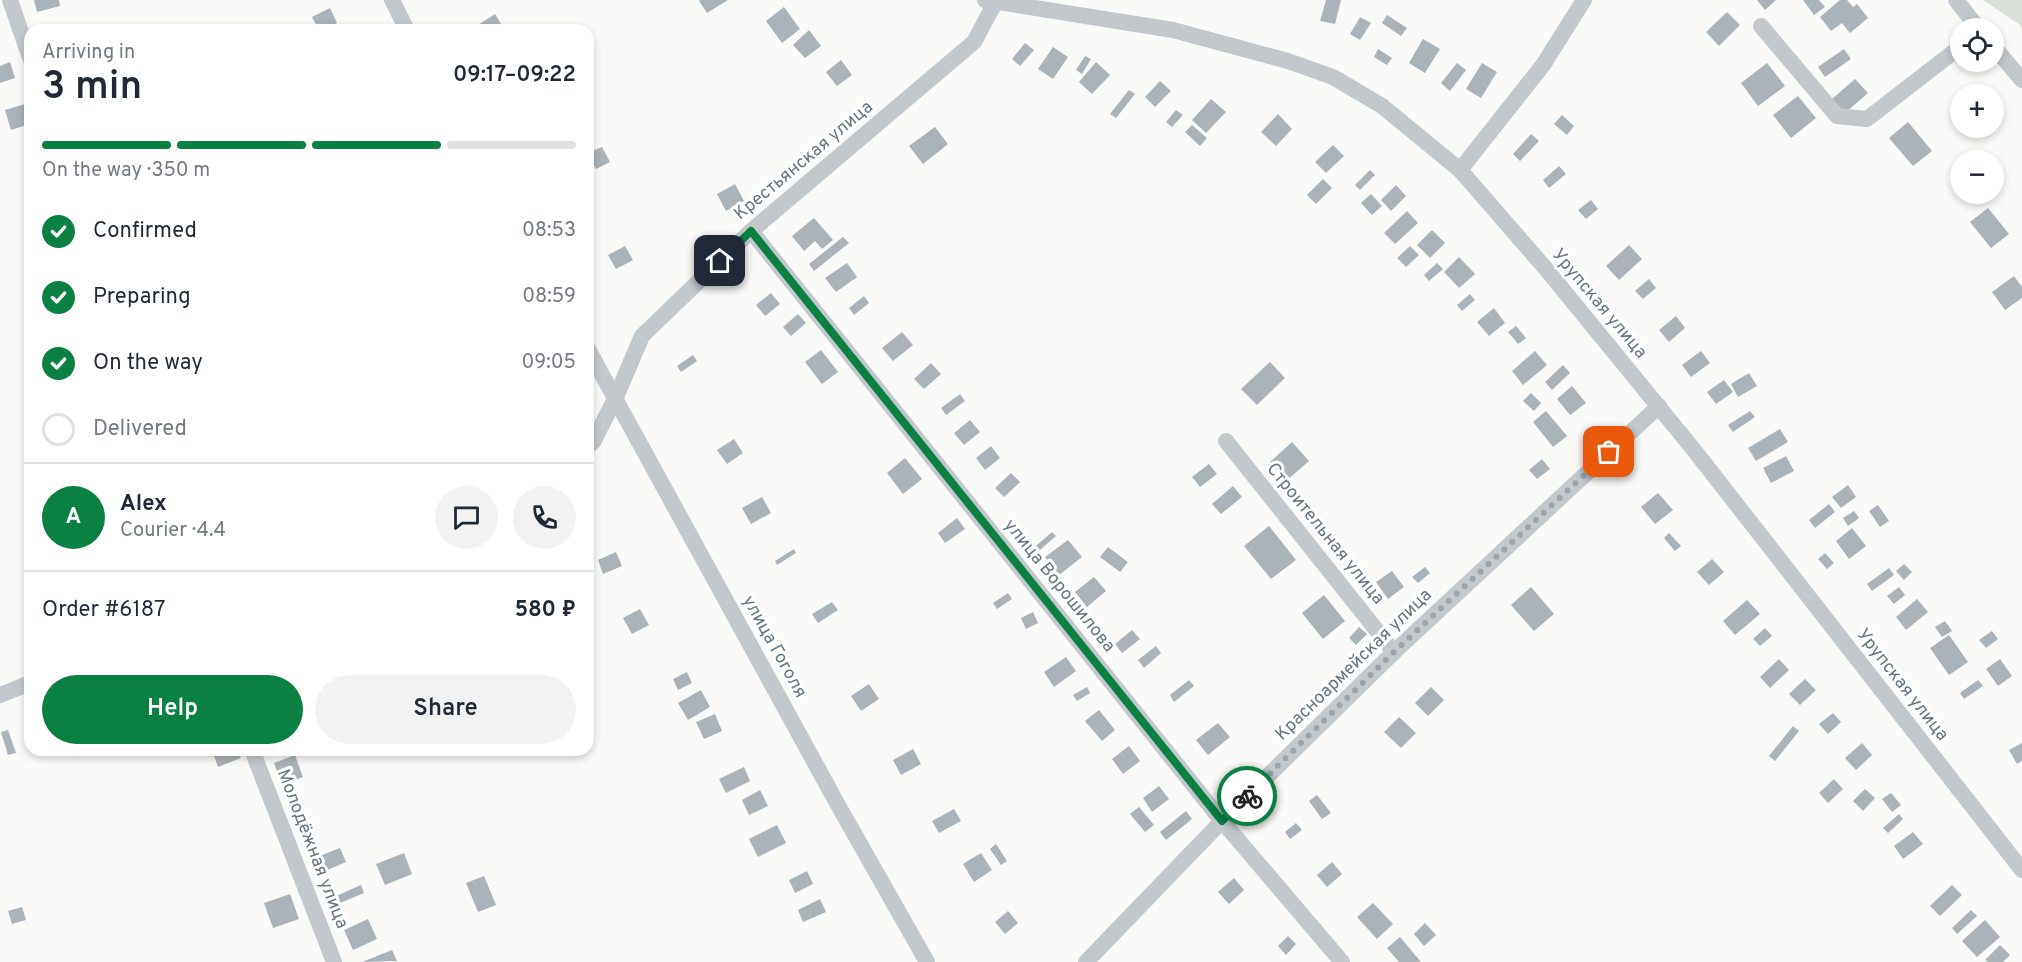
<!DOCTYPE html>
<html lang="en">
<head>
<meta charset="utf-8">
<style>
	:root { --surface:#fff; --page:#f2f2f3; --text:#1f2937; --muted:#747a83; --line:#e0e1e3; --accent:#0b8043 }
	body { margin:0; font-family:Overpass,sans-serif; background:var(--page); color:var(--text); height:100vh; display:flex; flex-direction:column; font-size:22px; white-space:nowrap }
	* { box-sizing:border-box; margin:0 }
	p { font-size:20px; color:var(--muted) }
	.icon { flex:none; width:33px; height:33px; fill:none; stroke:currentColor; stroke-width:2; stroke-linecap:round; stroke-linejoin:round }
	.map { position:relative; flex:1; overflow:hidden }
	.panel { position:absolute; left:24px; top:24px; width:570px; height:732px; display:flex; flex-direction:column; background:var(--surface); border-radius:18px; box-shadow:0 3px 9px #0003 }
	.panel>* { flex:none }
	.buttons { position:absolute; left:1950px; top:18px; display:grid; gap:12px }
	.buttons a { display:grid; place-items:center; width:54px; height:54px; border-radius:50%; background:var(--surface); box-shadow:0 3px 9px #0003; font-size:30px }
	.pin { position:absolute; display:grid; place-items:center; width:51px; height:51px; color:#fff; margin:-26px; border-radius:12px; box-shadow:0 3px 9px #0006 }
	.courier { position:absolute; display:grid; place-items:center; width:60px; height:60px; margin:-30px; border:4px solid #0b8043; border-radius:50%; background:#fff; color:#222; box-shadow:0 2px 8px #0007 }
	.head em { font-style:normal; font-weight:600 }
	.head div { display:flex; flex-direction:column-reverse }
	.head { display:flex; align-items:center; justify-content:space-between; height:102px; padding:0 18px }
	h1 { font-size:39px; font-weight:600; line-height:45px }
	.bar { display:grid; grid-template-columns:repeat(4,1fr); gap:9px 6px; align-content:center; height:72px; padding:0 18px }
	.bar i { height:8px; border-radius:4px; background:var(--line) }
	.bar .selected { background:var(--accent) }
	.bar p { grid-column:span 4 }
	.line { display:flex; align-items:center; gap:15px; padding:0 18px; border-top:2px solid var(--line) }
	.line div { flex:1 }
	.round { display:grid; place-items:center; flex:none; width:63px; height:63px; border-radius:32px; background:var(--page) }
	ol { padding:0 18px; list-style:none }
	li { display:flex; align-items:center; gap:18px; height:66px }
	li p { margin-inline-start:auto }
	li .icon { padding:6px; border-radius:50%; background:var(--accent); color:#fff; stroke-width:4 }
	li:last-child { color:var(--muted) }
	li i { width:33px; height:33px; border:3px solid var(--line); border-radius:50% }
	.action { display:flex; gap:12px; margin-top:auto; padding:12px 18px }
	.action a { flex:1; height:69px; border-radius:36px; background:var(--accent); color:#fff; font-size:24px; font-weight:600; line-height:69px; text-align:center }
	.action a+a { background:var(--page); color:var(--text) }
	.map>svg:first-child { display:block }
</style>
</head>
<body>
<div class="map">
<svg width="2022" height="962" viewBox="0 0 2022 962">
	<rect width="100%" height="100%" fill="#fafaf8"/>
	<!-- green -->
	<polygon fill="#dadfd7" points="1983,0 2022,0 2022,28 2020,25"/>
	<!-- building -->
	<g fill="#aab3b9">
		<polygon points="34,0 59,0 60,6 37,12"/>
		<polygon points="728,0 707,13 699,1 700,0"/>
		<polygon points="1326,0 1341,0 1335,24 1320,21"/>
		<polygon points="1757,0 1776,0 1765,10"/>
		<polygon points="1803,0 1819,0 1825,7 1814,15"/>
		<polygon points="1840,0 1847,0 1853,7 1857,4 1868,18 1850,33 1842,23 1831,31 1820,17"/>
		<polygon points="784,7 800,29 782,43 766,21"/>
		<polygon points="330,8 337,23 323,30 319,30 312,17"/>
		<polygon points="1727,12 1740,25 1719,46 1706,32"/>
		<polygon points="495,14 501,24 491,30 482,30 478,25"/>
		<polygon points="1387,15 1407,28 1401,36 1382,23"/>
		<polygon points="1360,17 1371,23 1360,40 1350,34"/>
		<polygon points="809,30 821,46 805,58 793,45"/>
		<polygon points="1423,39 1440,49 1425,73 1409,63"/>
		<polygon points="1025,43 1034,50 1020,66 1012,59"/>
		<polygon points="1053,47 1068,57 1053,79 1038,69"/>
		<polygon points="1378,49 1392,58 1387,65 1374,57"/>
		<polygon points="1844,49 1851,59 1825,77 1818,67"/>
		<polygon points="1085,56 1091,59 1082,74 1076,70"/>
		<polygon points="841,60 852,75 837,86 826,72"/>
		<polygon points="10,62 15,78 0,83 0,66"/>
		<polygon points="1096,62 1110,75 1092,94 1079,82"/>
		<polygon points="1457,63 1466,70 1450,91 1441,83"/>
		<polygon points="1482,63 1497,72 1481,98 1466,89"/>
		<polygon points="1767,63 1785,86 1758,106 1741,83"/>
		<polygon points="1855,79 1868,93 1845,113 1832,99"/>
		<polygon points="1160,81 1171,91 1155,107 1145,97"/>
		<polygon points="1129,90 1135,94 1116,118 1110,114"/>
		<polygon points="1798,96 1816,118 1791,138 1773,115"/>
		<polygon points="1211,99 1226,112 1206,133 1192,120"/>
		<polygon points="25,104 30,124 11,130 5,110"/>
		<polygon points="1176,110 1183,115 1172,127 1166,122"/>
		<polygon points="1278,114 1292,129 1276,146 1261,132"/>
		<polygon points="1562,115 1574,126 1567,135 1554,124"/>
		<polygon points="1908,122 1932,151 1913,166 1889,138"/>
		<polygon points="1192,125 1207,138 1200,146 1185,132"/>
		<polygon points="935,127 948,144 923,164 909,146"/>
		<polygon points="1531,134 1539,141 1520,161 1513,154"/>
		<polygon points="1333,145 1344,156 1326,173 1315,162"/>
		<polygon points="602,147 610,162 596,169 588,153"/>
		<polygon points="1559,166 1566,174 1549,188 1543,180"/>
		<polygon points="1370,170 1375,175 1360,190 1355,185"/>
		<polygon points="1323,179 1332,188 1316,204 1307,195"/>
		<polygon points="735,184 744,201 726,211 717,194"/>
		<polygon points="1396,185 1406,196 1391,211 1381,200"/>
		<polygon points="1371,194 1382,206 1372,215 1361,203"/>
		<polygon points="1591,200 1598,209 1586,219 1578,210"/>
		<polygon points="1988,208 2009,234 1991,248 1970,222"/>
		<polygon points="1407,211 1418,223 1395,244 1384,233"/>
		<polygon points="814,218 833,240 822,249 815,241 804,251 792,236"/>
		<polygon points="1432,230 1445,243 1430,258 1417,245"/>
		<polygon points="843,237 849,243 814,271 809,264"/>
		<polygon points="1629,245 1642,259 1619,280 1606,266"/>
		<polygon points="625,246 633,260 616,269 608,255"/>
		<polygon points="1410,246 1419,255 1406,267 1397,258"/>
		<polygon points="1459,257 1475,274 1459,288 1444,272"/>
		<polygon points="847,263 857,277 836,292 825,278"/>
		<polygon points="1437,263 1443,269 1429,281 1424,275"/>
		<polygon points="2014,276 2022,287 2022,298 2005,310 1992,292"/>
		<polygon points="1649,279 1656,288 1643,299 1635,291"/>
		<polygon points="771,293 780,304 765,316 756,305"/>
		<polygon points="1470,294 1475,300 1462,311 1457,305"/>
		<polygon points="864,296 869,303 854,315 849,308"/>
		<polygon points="1494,308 1505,323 1489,336 1477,322"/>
		<polygon points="798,314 806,323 791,336 783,327"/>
		<polygon points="1676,316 1685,328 1669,342 1659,330"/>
		<polygon points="1516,326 1526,338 1518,344 1508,332"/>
		<polygon points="902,332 913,345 893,361 882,348"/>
		<polygon points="821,350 838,372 822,384 805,362"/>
		<polygon points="1535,351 1547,365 1523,385 1512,371"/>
		<polygon points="1701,351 1710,363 1691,377 1682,365"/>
		<polygon points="693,355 697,361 681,372 677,366"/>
		<polygon points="1270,362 1285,378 1257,405 1241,389"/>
		<polygon points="931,363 941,374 924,389 914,379"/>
		<polygon points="1563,365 1570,373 1552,390 1545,382"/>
		<polygon points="1749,373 1757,386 1738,397 1731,384"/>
		<polygon points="1724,380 1733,392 1716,404 1707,392"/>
		<polygon points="1572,386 1586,403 1570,415 1557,399"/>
		<polygon points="1531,393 1541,403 1534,411 1523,401"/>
		<polygon points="960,394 965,401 946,415 941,408"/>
		<polygon points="1546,411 1567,436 1553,447 1533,422"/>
		<polygon points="1750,411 1755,417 1733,432 1728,425"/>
		<polygon points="970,420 980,432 964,445 954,433"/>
		<polygon points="1780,429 1788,442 1756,461 1748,448"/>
		<polygon points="734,439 743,453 727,464 717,450"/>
		<polygon points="1292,442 1309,461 1286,481 1270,462"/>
		<polygon points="991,446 1000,458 985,470 976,458"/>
		<polygon points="1786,456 1794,471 1771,483 1763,468"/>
		<polygon points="905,458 922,479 903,494 887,473"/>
		<polygon points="1542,459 1550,469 1537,479 1529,470"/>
		<polygon points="1209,464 1217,474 1200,487 1192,477"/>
		<polygon points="1011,473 1020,482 1004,497 995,488"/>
		<polygon points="1848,485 1856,497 1841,508 1832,497"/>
		<polygon points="1233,486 1242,497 1221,514 1212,504"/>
		<polygon points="1658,493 1673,510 1655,524 1641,507"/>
		<polygon points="762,497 771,513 751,524 742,508"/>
		<polygon points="1829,504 1835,512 1815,528 1809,520"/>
		<polygon points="1878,505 1889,521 1880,527 1869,511"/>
		<polygon points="1854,511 1859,518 1848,526 1843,518"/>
		<polygon points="957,518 965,529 945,543 938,533"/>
		<polygon points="1269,526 1296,560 1271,579 1244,546"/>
		<polygon points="1852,528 1866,546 1849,559 1836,541"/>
		<polygon points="1052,532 1056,536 1040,550 1036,546"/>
		<polygon points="1669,533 1681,546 1675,551 1664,538"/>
		<polygon points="1068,540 1082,557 1059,575 1045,557"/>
		<polygon points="1108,547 1128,562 1120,572 1100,557"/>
		<polygon points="794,549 796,553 777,565 775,561"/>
		<polygon points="616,552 622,566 603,574 598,560"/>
		<polygon points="1825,553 1834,563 1827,569 1818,559"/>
		<polygon points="1712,559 1724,572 1709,585 1697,572"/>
		<polygon points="1904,564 1912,572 1904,580 1896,571"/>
		<polygon points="1425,567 1430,573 1418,583 1412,577"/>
		<polygon points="1889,568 1894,575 1872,591 1867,584"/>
		<polygon points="1392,571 1404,587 1388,599 1376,582"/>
		<polygon points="1094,577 1106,591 1087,607 1075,592"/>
		<polygon points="1531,587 1554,614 1534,631 1511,605"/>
		<polygon points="1899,587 1905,595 1894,604 1887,596"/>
		<polygon points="1008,593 1012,599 997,609 993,603"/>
		<polygon points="1324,595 1345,621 1323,639 1302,613"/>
		<polygon points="1917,599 1928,612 1906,630 1896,617"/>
		<polygon points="1747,600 1760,614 1735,635 1723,621"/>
		<polygon points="832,602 838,610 818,623 812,614"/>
		<polygon points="640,609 649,625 632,634 623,618"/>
		<polygon points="1033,612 1038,623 1026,629 1021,618"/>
		<polygon points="1945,621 1952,631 1942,637 1935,627"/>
		<polygon points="1359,627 1367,634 1356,645 1349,638"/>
		<polygon points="1765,628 1772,636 1760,646 1753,639"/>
		<polygon points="1132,630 1140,639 1122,653 1115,644"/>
		<polygon points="1992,631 1998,639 1986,648 1979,640"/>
		<polygon points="1949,635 1968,662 1949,675 1930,648"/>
		<polygon points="1156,646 1161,653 1144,668 1138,660"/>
		<polygon points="1066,657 1076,671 1054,687 1044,672"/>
		<polygon points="1779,659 1789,670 1770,688 1760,677"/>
		<polygon points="2000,659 2012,676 1998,686 1986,669"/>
		<polygon points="687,672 692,683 678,690 673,679"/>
		<polygon points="1805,679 1816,690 1800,705 1789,694"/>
		<polygon points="1189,680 1194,686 1174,702 1170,695"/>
		<polygon points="1978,680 1983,686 1964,699 1960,693"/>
		<polygon points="869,684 879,699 861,711 851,696"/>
		<polygon points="1087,687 1090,693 1077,701 1073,695"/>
		<polygon points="1431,687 1444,700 1428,716 1415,703"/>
		<polygon points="701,690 710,707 688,720 678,703"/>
		<polygon points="1099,710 1115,730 1102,741 1085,721"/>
		<polygon points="1833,713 1841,722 1828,734 1819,724"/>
		<polygon points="715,714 722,731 704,739 696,722"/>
		<polygon points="1399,717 1416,733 1401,748 1384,732"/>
		<polygon points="1218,723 1230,737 1208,755 1196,740"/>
		<polygon points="1793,726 1799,731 1775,761 1769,756"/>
		<polygon points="8,730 16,753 8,755 1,732"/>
		<polygon points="1862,743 1872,755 1856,770 1845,758"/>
		<polygon points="2022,743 2022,761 2017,764 2009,750"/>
		<polygon points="1129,746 1140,761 1123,774 1112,759"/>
		<polygon points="913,749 921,764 901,775 893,760"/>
		<polygon points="212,750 238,750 241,758 218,767"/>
		<polygon points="295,755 303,777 282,785 274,763"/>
		<polygon points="744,767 750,781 726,793 719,779"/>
		<polygon points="1834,779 1843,789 1828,803 1819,793"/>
		<polygon points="1159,786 1169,799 1152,812 1143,798"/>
		<polygon points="1865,789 1875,798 1863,811 1853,801"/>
		<polygon points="760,790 768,806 749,815 742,800"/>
		<polygon points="1891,793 1901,805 1892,812 1882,799"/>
		<polygon points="1317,795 1331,813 1322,819 1309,801"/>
		<polygon points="1139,807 1154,825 1145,832 1130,814"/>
		<polygon points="954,809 961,821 939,833 932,821"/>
		<polygon points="1186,811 1192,819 1166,840 1160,832"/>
		<polygon points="1899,814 1903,819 1888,833 1883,828"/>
		<polygon points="1296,823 1302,830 1290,839 1285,832"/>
		<polygon points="777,825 786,843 758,857 749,839"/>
		<polygon points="1913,832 1923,844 1903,859 1894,846"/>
		<polygon points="996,844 1007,861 1001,865 990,849"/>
		<polygon points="340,848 346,862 323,872 317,857"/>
		<polygon points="404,853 412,874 385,885 376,864"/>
		<polygon points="981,853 992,870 974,882 963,864"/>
		<polygon points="1332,862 1342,874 1327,887 1317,875"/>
		<polygon points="807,871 813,884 795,893 789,880"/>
		<polygon points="484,876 496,905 478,912 466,883"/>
		<polygon points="1234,878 1244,890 1229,904 1218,892"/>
		<polygon points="361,885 364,893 328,908 325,901"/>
		<polygon points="1952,885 1962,895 1940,916 1930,906"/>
		<polygon points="290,894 299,919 273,928 264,903"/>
		<polygon points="820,899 826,912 803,922 798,910"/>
		<polygon points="1373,903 1393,924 1377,939 1357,917"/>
		<polygon points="22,907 26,920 12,924 8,911"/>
		<polygon points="1971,910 1977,916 1957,934 1952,928"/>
		<polygon points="1008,911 1018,923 1005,934 995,922"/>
		<polygon points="368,919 377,939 353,950 344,930"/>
		<polygon points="1985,920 2000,937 1977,957 1962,941"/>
		<polygon points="1425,923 1436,935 1424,946 1414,934"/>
		<polygon points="1288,936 1296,944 1286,955 1278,946"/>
		<polygon points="1400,937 1421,962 1399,962 1387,948"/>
		<polygon points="2000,945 2010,955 2003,962 1988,962 1985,960"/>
		<polygon points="392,950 397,961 362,962"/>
	</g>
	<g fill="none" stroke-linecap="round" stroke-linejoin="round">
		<!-- minor -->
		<g stroke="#c3c8cc" stroke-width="16">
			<polyline points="10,0 30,58"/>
			<polyline points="392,0 407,30"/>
			<polyline points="985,0 1173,30 1288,61 1333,77 1382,106 1460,170 1546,269 1694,450 2022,870"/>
			<polyline points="1956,0 1978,28"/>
			<polyline points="1761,26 1837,116 1867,119 1960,47"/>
			<polyline points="1994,47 2022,80"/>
			<polyline points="1460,170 1543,65 1584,0"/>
			<polyline points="751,231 1222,821 1342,962"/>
			<polyline points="588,349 838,805 927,962"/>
			<polyline points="1226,441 1394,652"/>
			<polyline points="588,446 593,442 616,397 642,336 751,231 974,42 996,1"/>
			<polyline points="0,695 30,683"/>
			<polyline points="252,750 334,962"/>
			<polyline points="1086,962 1222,821 1394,652 1659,406"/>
		</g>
	</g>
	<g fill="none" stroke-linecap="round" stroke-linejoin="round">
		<!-- done -->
		<polyline stroke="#99a4ac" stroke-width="6" stroke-dasharray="0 10.8" points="1247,796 1394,652 1609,452"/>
		<!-- route -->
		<polyline stroke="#0b8043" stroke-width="8" points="720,261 751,231 1222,821 1247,796"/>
	</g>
	<g text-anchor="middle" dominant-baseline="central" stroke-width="6" stroke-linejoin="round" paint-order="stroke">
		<!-- street labels -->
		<g font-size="18" fill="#657683" stroke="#fff">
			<text transform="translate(804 161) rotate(-40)">Крестьянская улица</text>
			<text transform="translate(1599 304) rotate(50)">Урупская улица</text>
			<text transform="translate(1325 534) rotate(51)">Строительная улица</text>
			<text transform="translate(1059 586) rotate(51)">улица Ворошилова</text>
			<text transform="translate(774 647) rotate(61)">улица Гоголя</text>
			<text transform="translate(1354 665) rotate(-44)">Красноармейская улица</text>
			<text transform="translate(1902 685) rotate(52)">Урупская улица</text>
			<text transform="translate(312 849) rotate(69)">Молодёжная улица</text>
		</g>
	</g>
</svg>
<div class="buttons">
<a><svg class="icon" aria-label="locate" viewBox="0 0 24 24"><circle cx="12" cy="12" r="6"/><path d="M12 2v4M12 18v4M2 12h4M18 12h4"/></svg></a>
<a>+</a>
<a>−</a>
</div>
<div class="pin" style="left:1609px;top:452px;background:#ea580c"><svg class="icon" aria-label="bag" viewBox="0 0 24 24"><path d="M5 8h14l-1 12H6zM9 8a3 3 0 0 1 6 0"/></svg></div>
<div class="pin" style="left:720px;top:261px;background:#1f2937"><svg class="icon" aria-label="home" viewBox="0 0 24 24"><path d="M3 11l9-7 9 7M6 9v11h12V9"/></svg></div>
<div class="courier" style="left:1247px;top:796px"><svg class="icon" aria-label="bike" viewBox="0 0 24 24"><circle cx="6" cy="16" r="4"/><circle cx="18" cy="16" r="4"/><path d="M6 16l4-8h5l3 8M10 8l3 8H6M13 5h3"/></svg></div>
<section class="panel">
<div class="head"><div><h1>3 min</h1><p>Arriving in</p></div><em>09:17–09:22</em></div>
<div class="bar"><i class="selected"></i><i class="selected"></i><i class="selected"></i><i></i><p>On the way · 350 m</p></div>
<ol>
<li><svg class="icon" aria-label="check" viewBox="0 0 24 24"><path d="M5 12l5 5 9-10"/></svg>Confirmed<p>08:53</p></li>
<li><svg class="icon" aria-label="check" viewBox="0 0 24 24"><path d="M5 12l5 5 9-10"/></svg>Preparing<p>08:59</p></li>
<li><svg class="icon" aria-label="check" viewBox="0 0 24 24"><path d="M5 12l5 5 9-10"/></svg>On the way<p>09:05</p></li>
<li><i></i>Delivered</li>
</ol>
<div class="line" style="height:108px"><b class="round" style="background:var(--accent);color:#fff">A</b><div><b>Alex</b><p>Courier · 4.4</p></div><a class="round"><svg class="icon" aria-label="chat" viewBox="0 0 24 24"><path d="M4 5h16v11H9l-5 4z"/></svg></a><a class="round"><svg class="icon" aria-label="phone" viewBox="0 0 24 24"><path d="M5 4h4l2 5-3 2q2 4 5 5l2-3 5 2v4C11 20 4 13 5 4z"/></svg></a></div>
<div class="line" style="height:78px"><div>Order #6187</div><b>580 ₽</b></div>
<div class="action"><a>Help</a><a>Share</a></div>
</section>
</div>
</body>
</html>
